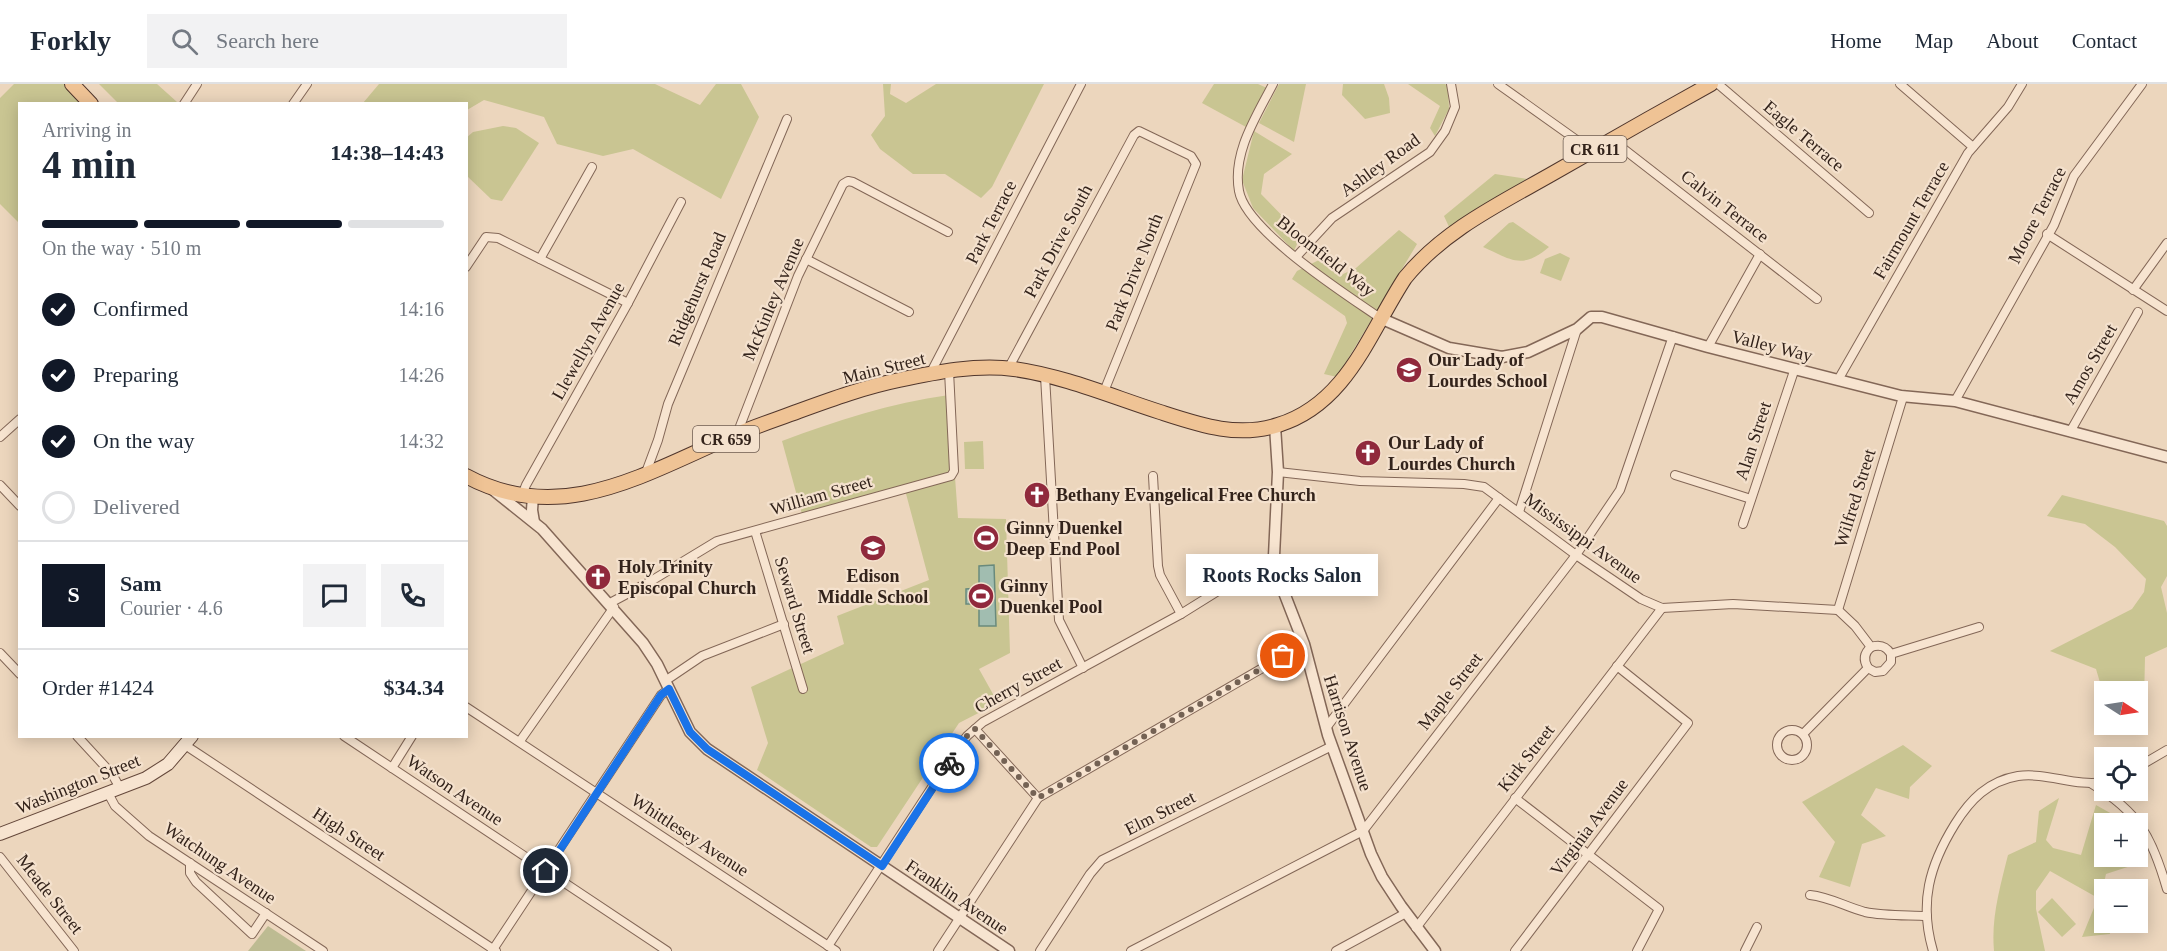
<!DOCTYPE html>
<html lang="en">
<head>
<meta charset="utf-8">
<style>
	:root { --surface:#fff; --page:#f2f2f3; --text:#1f2937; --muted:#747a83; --line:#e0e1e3; --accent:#111827 }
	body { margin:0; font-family:Georgia,serif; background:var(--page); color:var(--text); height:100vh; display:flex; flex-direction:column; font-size:22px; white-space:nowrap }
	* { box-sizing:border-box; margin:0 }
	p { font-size:20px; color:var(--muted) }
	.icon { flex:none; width:33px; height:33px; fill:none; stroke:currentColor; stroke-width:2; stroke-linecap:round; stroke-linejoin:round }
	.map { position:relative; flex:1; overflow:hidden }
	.drawer { position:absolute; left:18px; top:18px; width:450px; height:636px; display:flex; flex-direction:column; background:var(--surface); border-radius:0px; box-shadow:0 3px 15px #0003 }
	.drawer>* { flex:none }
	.needle { width:39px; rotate:102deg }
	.controls { position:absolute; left:2094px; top:597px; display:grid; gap:12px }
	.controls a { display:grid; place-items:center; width:54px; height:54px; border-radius:0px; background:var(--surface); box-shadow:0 3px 15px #0003; font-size:30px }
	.pin { position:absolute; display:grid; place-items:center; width:51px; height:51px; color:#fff; margin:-26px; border:3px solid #fff; border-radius:50%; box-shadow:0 2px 6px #0007 }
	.courier { position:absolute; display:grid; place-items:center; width:60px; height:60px; margin:-30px; border:4px solid #1a73e8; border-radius:50%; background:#fff; color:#222; box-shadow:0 2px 8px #0007 }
	.bubble { position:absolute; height:42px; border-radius:0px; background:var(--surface); box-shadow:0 3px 15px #0003; font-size:20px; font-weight:700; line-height:42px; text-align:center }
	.head em { font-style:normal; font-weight:700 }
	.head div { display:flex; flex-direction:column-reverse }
	.head { display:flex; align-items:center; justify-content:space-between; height:102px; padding:0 24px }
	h1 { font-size:39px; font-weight:700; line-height:45px }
	.bar { display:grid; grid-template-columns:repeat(4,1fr); gap:9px 6px; align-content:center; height:72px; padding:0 24px }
	.bar i { height:8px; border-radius:4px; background:var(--line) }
	.bar .selected { background:var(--accent) }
	.bar p { grid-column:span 4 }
	.line { display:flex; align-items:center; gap:15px; padding:0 24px; border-top:2px solid var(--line) }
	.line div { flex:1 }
	.round { display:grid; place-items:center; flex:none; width:63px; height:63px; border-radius:0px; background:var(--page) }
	ol { padding:0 24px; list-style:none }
	li { display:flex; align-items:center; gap:18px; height:66px }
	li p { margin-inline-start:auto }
	li .icon { padding:6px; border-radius:50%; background:var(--accent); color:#fff; stroke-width:4 }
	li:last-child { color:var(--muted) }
	li i { width:33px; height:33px; border:3px solid var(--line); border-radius:50% }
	header { display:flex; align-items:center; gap:36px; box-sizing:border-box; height:84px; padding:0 30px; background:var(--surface); border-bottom:2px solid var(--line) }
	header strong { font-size:28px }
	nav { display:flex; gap:33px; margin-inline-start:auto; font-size:21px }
	.search { width:420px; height:54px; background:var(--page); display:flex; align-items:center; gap:15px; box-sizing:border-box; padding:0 21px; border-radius:0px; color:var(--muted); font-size:22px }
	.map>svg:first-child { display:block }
</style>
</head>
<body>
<header>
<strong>Forkly</strong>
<div class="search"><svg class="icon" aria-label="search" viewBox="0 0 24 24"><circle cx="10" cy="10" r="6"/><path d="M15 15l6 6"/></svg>Search here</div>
<nav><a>Home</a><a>Map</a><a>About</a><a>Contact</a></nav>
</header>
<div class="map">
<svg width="2167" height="867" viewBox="0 0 2167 867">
	<rect width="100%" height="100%" fill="#ecd6bd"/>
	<!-- green -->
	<g fill="#c9c592">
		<polygon points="14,0 65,0 84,19 20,20 19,139 0,120 0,14"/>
		<polygon points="99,0 157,0 177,18 118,19"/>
		<polygon points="379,0 655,0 700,21 716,0 741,0 759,33 721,115 633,65 603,72 557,60 544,33 484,16 467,26 466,20 363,19"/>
		<polygon points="883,0 891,0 890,10 906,19 936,0 1044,0 992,103 981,114 945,90 913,90 880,65 871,51 885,32"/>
		<polygon points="1214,0 1258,0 1267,4 1246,43 1202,19"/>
		<polygon points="1279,0 1306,0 1294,58 1259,39"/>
		<polygon points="1343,0 1384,0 1389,14 1390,29 1365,35 1342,11"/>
		<polygon points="1408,0 1445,0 1448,2 1449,25 1435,52 1430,44 1440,22"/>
		<polygon points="503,42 516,44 539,59 502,117 491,115 467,92 466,54 473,48"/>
		<polygon points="1254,47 1292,70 1264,90 1261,110 1301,151 1294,167 1253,124 1242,96"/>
		<polygon points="1495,90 1527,95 1450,145 1444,132"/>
		<path d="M 1513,138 L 1549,163 C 1522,186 1512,176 1483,163 L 1509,139 Z"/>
		<polygon points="1399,146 1417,160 1337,293 1324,290 1347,239 1345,232 1292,195 1297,187 1319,176 1341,191 1356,184"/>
		<polygon points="1560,169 1570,174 1561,197 1540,189 1545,175"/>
		<path d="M 949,311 L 958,434 L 1006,435 L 1010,569 L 979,585 L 998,619 L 959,639 L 877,763 L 871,763 L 757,686 L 768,659 L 751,603 L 844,560 L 837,532 L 929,496 L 905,406 L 803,434 L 782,357 C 836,337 890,319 949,311 Z"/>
		<polygon points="983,357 984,385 965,385 964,358"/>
		<polygon points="2062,411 2164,437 2167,442 2167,492 2161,503 2167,529 2167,563 2145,573 2144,618 2138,621 2138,608 2104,608 2104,612 2096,585 2050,567 2132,525 2144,508 2146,495 2115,463 2085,440 2047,432"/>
		<polygon points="1903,661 1932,682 1910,703 1909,715 1876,704 1861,731 1886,752 1862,760 1850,803 1819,793 1835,758 1802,718"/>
		<path d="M 2059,714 L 2046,756 L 2053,764 L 2081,771 L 2096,721 L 2128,739 L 2104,740 L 2104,772 L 2138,772 L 2138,757 L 2146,777 L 2106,790 L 2102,808 L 2104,838 L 2108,839 L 2110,850 L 2082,853 L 2098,814 L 2050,787 L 2036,807 L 2036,825 L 2045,867 L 1994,867 C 1991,834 2000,803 2008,771 L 2036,758 L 2039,727 Z"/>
		<polygon points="2052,814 2076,840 2062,853 2038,828"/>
	</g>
	<!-- cemetery -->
	<polygon fill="#bdbb92" points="268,842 306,867 248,867"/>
	<!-- water -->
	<g fill="#a1bdb0" stroke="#698a7c" stroke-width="1.5">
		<polygon points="993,446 995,461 976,462 977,447"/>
		<polygon points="994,481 996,542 979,542 979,520 966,520 966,505 979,504 979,482"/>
	</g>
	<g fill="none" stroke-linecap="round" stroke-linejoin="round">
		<defs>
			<g id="minor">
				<path d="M 1273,0 C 1256,33 1232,69 1239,107 C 1246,147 1347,211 1380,234"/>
				<polyline points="1498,0 1592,67"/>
				<polyline points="1718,0 1869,129"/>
				<polyline points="1900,0 1973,63"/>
				<polyline points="184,20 197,0"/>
				<polyline points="293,20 307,0"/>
				<polyline points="1612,56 1817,215"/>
				<polyline points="2047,150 2167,227"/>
				<polyline points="1296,173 1332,134 1430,68 1445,47 1455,23 1451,0"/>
				<polyline points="540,175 592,83"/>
				<polyline points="806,175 909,228"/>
				<polyline points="466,183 486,153 498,154 628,219"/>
				<polyline points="2133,206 2167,159"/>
				<polyline points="1708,263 1760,170"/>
				<polyline points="1008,285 1134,51 1139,47 1191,72 1196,80 1103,310"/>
				<polyline points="930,290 1081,0"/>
				<polyline points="1045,292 1059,536 1083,584"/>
				<polyline points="1838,296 1968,69 2008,23 2022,0"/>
				<polyline points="1955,317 2054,141 2074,92 2142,0"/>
				<polyline points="2070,348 2138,228"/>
				<polyline points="737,350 798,192 843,100 848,97 853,98 948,148"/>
				<polyline points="0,353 20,335"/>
				<polyline points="1278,388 1360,397 1464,400 1484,403 1576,471 1641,515 1662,524 1733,520 1838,526"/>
				<polyline points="645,391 658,356 668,320 787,35"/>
				<polyline points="1675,391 1751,415"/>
				<polyline points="1153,392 1158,482 1160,491 1181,530"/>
				<polyline points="0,401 20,422"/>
				<polyline points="522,411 526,401 628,219 681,118"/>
				<polyline points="1519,428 1577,245"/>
				<polyline points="1743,440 1795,284"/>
				<polyline points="755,447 803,605"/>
				<polyline points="610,519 651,497 717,457 951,392 954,387 949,287"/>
				<polyline points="1838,526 1903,313"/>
				<polyline points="1838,526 1855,542 1871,563"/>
				<path d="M 1871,563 C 1880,560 1886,562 1891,570"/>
				<polyline points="0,569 20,590"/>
				<polyline points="1891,570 1979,543"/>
				<polyline points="1868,584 1875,588 1883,587 1891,578 1891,570"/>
				<path d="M 1868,584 C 1863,576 1864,569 1871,563"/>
				<polyline points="665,597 702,572 784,540"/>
				<polyline points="466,623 836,867"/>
				<polyline points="1326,644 1499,414"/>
				<polyline points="975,645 1038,714"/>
				<circle cx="1792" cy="661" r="15"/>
				<polyline points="1803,650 1868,584"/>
				<polyline points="77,652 112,690 120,704"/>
				<polyline points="344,652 667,867"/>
				<polyline points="520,657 614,523"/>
				<polyline points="185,661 496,867"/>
				<polyline points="2138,683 2167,666"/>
				<polyline points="392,684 412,652"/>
				<path d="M 2092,700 C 2139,728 2152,753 2167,805"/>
				<polyline points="108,709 115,722 149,752 323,867"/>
				<polyline points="1515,714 1659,825 1637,867"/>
				<polyline points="0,773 74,867"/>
				<polyline points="190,779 190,789 196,798 252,850 266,829"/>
				<path d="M 1810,811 C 1830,813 1846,823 1865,828 C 1884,832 1906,831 1927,832"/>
				<polyline points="1416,844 1662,524"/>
				<polyline points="828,862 957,665 967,652 983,638 1181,530 1274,472"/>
				<polyline points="492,867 661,611 669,605"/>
				<polyline points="938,867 1038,714 1304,560"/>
				<polyline points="1040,867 1090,790 1102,776 1332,662"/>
				<polyline points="1131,867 1363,747 1576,471 1620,406 1673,252"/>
				<polyline points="1336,867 1406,829"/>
				<polyline points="1515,867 1688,639 1617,582"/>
				<polyline points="1745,867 1757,843"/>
				<path d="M 1933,867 C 1919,819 1929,782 1955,740 C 1970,716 1988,697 2018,692 C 2047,688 2076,703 2104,698"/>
			</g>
			<g id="tertiary">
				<polyline points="1380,234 1449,264 1502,273 1528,268 1577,245 1591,233 1602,233 1708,263 1901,312 1955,317 2167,373"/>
				<polyline points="1275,342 1278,388 1274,472 1283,506 1304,560 1328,651 1371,770 1382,793 1401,822 1435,867"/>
				<polyline points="492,405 542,445 643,559 657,580 690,648 707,665 1009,867"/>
				<polyline points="533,412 532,426 534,438"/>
			</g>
			<polyline id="secondary" points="0,750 146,694 168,680 192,652"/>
			<g id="primary">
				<polyline points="72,0 91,20"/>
				<path d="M 466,392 C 562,444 647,388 735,351 C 756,342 778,335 799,327 C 832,315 865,303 899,296 C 936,288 977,280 1014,285 C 1064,292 1113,313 1160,328 C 1200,341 1237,354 1278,341 C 1347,320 1369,249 1405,194 C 1443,147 1499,120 1550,91 C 1604,60 1657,30 1711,0"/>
			</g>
		</defs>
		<!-- minor casing -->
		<use href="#minor" stroke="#836757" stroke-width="10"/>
		<!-- tertiary casing -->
		<use href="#tertiary" stroke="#836757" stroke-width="13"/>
		<!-- secondary casing -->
		<use href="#secondary" stroke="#65483b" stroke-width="14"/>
		<!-- primary casing -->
		<use href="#primary" stroke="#50362c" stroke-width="16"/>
		<!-- minor -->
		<use href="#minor" stroke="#f7e4d0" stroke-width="8"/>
		<!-- tertiary -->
		<use href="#tertiary" stroke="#f7e4d0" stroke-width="10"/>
		<!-- secondary -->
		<use href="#secondary" stroke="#f7e4d0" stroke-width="12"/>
		<!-- primary -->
		<use href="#primary" stroke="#efc395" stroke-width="14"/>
	</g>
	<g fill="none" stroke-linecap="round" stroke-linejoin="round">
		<!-- done -->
		<polyline stroke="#746254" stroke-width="6" stroke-dasharray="0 10.8" points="949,679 967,652 975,645 1038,714 1283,572"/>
		<!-- route -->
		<polyline stroke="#1a73e8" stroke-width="8" points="546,787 661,611 669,605 690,648 707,665 882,782 949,679"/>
	</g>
	<!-- icons -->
	<defs>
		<symbol id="school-disc" viewBox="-11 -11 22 22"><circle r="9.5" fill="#90293c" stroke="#f4e1cd"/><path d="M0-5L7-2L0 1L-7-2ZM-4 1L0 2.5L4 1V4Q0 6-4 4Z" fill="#fff"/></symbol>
		<symbol id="church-disc" viewBox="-11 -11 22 22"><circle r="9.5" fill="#90293c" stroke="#f4e1cd"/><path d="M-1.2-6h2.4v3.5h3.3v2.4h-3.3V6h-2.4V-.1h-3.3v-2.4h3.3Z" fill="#fff"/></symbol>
		<symbol id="stadium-disc" viewBox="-11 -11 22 22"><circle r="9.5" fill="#90293c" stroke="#f4e1cd"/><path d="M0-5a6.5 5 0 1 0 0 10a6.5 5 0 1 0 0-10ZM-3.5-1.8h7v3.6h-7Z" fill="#fff"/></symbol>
	</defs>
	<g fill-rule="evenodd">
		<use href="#school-disc" x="1394" y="271" width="30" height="30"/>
		<use href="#church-disc" x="1353" y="354" width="30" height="30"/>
		<use href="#church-disc" x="1022" y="396" width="30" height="30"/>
		<use href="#stadium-disc" x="971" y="439" width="30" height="30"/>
		<use href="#school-disc" x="858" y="449" width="30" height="30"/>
		<use href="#church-disc" x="583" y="478" width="30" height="30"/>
		<use href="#stadium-disc" x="966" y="497" width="30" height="30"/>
	</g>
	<g text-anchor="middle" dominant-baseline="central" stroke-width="4.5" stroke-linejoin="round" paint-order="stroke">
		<!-- shield labels -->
		<g fill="#f4e1cd" stroke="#6d5c50" stroke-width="1.5">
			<rect x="1563.5" y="52" width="63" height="26" rx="4.5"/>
			<rect x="693" y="342" width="66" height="26" rx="4.5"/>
		</g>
		<g font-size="16" font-weight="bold" fill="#33231b">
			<text x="1595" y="65">CR 611</text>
			<text x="726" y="355">CR 659</text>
		</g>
		<!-- street labels -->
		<g font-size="18" fill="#33231b" stroke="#f4e1cd">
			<text transform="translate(1804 52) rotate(40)">Eagle Terrace</text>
			<text transform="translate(1380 81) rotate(-36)">Ashley Road</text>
			<text transform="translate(1725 122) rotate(38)">Calvin Terrace</text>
			<text transform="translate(2037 131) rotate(-63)">Moore Terrace</text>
			<text transform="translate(1911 136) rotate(-60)">Fairmount Terrace</text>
			<text transform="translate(991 138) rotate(-63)">Park Terrace</text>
			<text transform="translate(1058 157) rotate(-62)">Park Drive South</text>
			<text transform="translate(1326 172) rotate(38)">Bloomfield Way</text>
			<text transform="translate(1134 188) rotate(-68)">Park Drive North</text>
			<text transform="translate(697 205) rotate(-67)">Ridgehurst Road</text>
			<text transform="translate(773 215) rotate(-67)">McKinley Avenue</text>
			<text transform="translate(588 257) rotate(-61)">Llewellyn Avenue</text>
			<text transform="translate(1772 262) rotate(14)">Valley Way</text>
			<text transform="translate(2090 280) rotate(-60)">Amos Street</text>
			<text transform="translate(884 284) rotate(-14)">Main Street</text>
			<text transform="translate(1753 357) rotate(-72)">Alan Street</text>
			<text transform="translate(821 411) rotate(-16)">William Street</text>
			<text transform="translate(1855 414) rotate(-73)">Wilfred Street</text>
			<text transform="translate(1583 454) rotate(36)">Mississippi Avenue</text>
			<text transform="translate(795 521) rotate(73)">Seward Street</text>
			<text transform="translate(1018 601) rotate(-29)">Cherry Street</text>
			<text transform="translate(1450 607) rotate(-52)">Maple Street</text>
			<text transform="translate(1348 649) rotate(72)">Harrison Avenue</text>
			<text transform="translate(1526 674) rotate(-52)">Kirk Street</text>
			<text transform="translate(78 700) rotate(-22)">Washington Street</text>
			<text transform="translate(455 706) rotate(34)">Watson Avenue</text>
			<text transform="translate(1160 729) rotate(-27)">Elm Street</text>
			<text transform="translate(1589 743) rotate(-53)">Virginia Avenue</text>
			<text transform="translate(349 750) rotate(33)">High Street</text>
			<text transform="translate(690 751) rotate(33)">Whittlesey Avenue</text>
			<text transform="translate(220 779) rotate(34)">Watchung Avenue</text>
			<text transform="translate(50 810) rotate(52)">Meade Street</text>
			<text transform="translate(957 813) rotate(34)">Franklin Avenue</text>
		</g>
		<!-- poi labels -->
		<g font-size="18" font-weight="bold" fill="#33231b" stroke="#f4e1cd" text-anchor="start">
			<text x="1428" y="276">Our Lady of<tspan x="1428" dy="21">Lourdes School</tspan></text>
			<text x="1388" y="359">Our Lady of<tspan x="1388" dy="21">Lourdes Church</tspan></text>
			<text x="1056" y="411">Bethany Evangelical Free Church</text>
			<text x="1006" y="444">Ginny Duenkel<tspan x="1006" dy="21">Deep End Pool</tspan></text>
			<text x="618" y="483">Holy Trinity<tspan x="618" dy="21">Episcopal Church</tspan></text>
			<text x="873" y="492" text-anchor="middle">Edison<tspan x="873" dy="21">Middle School</tspan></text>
			<text x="1000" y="502">Ginny<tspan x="1000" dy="21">Duenkel Pool</tspan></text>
		</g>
	</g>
</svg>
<div class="controls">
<a><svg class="needle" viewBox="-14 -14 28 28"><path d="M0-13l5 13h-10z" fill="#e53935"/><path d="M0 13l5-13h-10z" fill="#747a83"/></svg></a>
<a><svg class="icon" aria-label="locate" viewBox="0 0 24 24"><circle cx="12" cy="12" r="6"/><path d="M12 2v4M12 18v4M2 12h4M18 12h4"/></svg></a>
<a>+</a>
<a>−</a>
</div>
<div class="pin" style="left:1283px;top:572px;background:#ea580c"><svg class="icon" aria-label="bag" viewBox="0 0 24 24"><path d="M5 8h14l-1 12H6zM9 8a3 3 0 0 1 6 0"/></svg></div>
<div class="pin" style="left:546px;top:787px;background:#1f2937"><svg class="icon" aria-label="home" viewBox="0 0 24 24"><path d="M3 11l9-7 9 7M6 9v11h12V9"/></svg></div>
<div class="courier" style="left:949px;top:679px"><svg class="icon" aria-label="bike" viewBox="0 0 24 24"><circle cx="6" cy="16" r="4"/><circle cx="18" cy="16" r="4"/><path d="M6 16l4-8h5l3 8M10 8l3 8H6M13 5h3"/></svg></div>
<div class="bubble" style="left:1186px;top:470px;width:192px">Roots Rocks Salon</div>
<section class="drawer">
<div class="head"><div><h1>4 min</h1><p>Arriving in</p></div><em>14:38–14:43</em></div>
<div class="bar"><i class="selected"></i><i class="selected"></i><i class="selected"></i><i></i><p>On the way · 510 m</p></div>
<ol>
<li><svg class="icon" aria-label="check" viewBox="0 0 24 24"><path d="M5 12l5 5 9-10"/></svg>Confirmed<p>14:16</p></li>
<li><svg class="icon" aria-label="check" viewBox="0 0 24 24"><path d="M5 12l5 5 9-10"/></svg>Preparing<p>14:26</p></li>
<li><svg class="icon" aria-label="check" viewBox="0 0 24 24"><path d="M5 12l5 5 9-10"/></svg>On the way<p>14:32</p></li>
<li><i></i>Delivered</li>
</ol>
<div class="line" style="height:108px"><b class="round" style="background:var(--accent);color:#fff">S</b><div><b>Sam</b><p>Courier · 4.6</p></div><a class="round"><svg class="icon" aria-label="chat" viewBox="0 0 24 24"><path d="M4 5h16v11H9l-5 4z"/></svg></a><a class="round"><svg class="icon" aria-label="phone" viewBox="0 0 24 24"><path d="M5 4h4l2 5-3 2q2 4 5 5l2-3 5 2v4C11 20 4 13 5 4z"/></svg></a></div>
<div class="line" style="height:78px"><div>Order #1424</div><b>$34.34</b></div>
</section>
</div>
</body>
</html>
